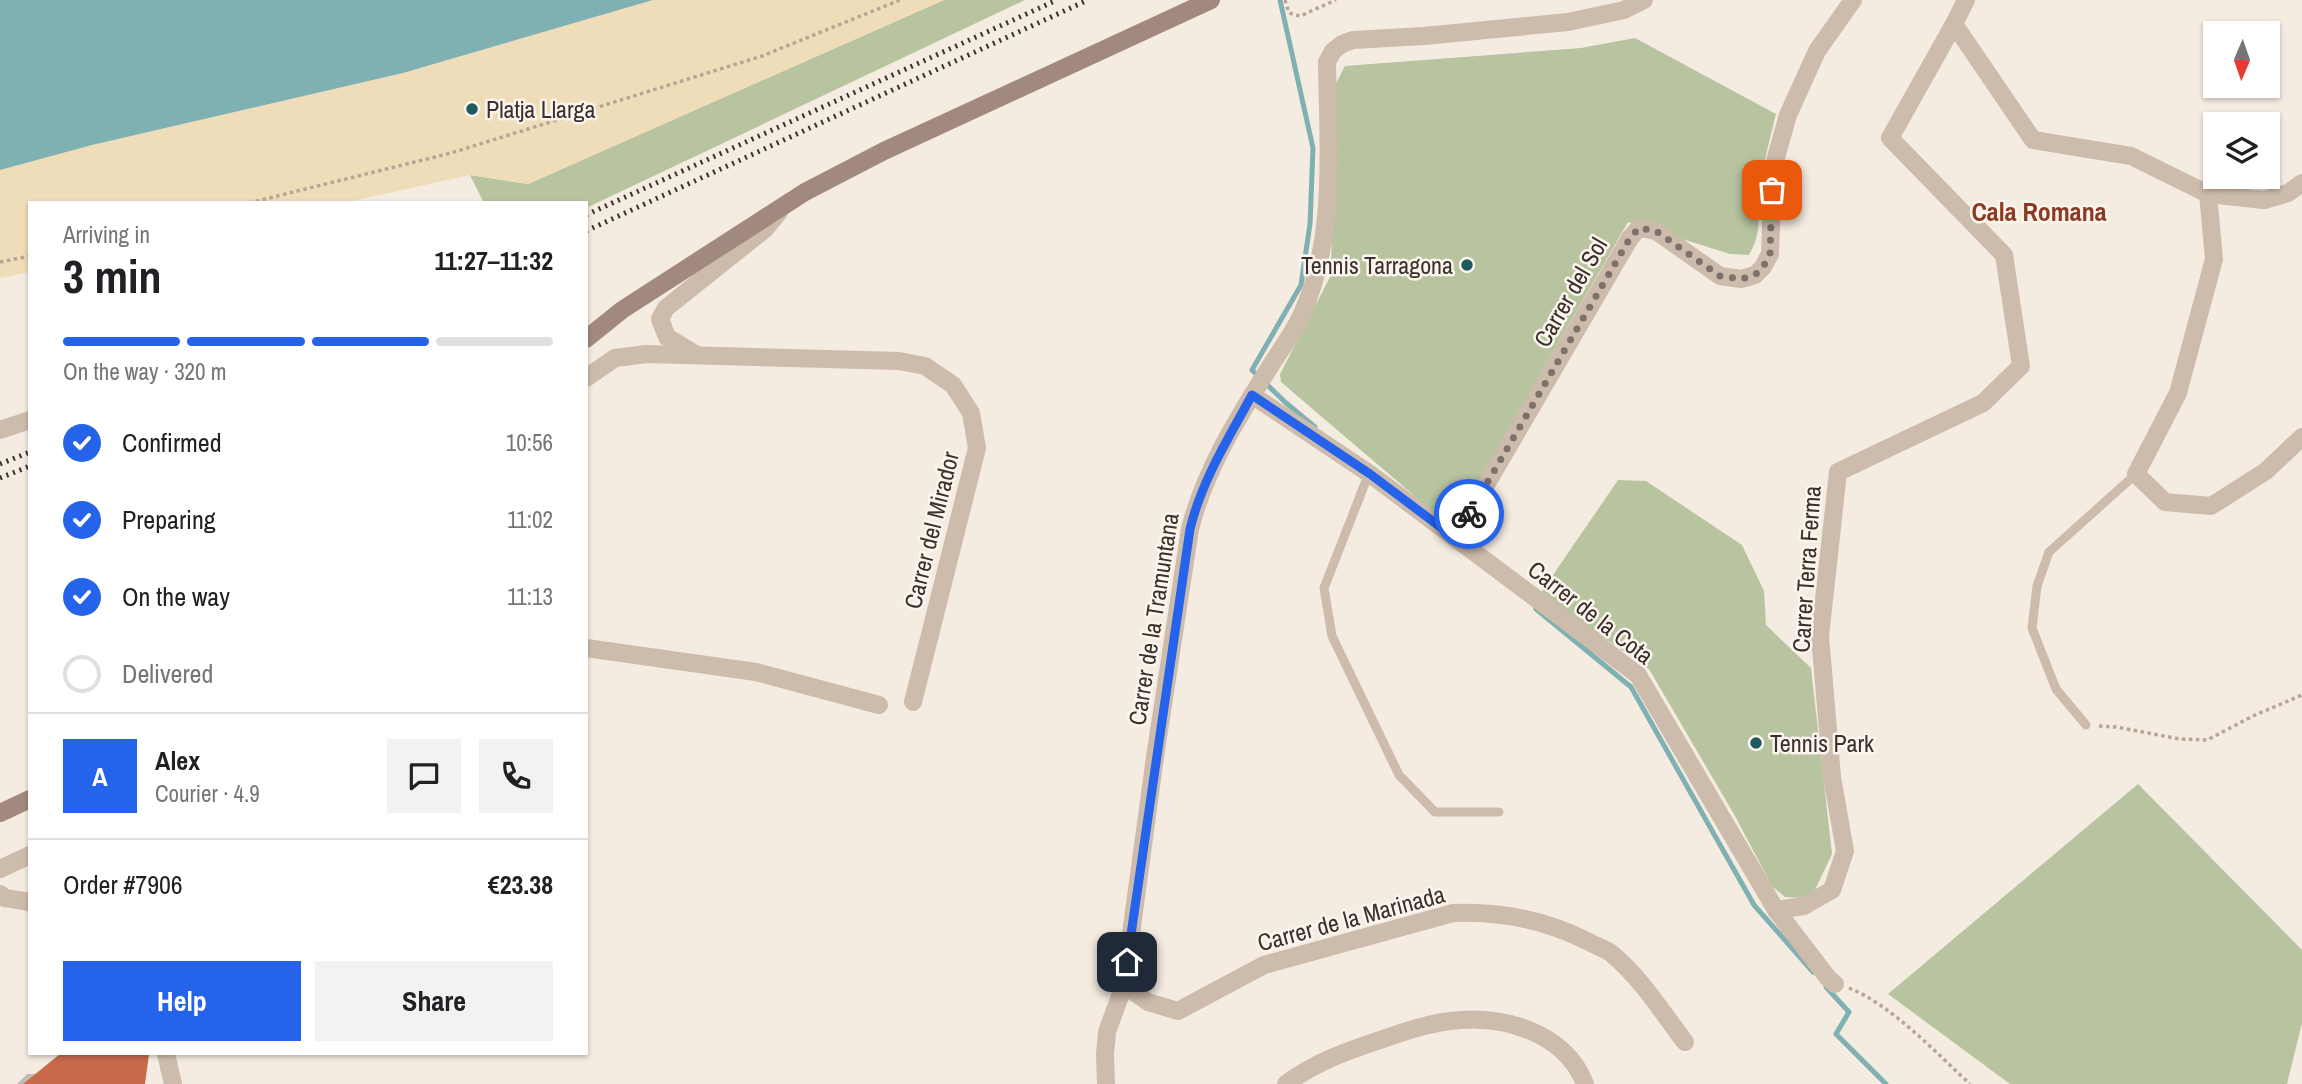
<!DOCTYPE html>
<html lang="en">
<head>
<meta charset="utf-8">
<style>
	:root { --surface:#fff; --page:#f2f2f2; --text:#202124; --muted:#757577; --line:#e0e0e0; --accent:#2563eb }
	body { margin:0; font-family:"Archivo Narrow",sans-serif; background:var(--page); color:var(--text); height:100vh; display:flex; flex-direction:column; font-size:26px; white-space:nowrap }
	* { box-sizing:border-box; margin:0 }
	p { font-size:23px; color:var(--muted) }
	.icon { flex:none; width:38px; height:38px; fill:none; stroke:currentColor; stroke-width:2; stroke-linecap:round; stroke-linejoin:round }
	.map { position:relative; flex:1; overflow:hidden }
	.details { position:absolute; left:28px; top:201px; width:560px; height:854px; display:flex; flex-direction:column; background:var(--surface); border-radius:0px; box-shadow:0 2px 5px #0004 }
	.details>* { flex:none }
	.needle { width:46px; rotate:182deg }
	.buttons { position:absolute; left:2203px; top:21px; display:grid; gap:14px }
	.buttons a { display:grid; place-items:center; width:77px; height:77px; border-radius:0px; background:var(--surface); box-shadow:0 2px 5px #0004; font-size:35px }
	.pin { position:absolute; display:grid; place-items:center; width:60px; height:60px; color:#fff; margin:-30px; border-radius:14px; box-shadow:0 4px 10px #0006 }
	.courier { position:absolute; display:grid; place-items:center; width:70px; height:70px; margin:-35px; border:5px solid #2563eb; border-radius:50%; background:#fff; color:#222; box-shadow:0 2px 9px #0007 }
	.overview em { font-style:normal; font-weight:800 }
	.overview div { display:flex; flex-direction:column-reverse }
	.overview { display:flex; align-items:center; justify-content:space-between; height:119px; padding:0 35px }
	h1 { font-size:46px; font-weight:800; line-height:52px }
	.bar { display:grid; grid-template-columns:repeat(4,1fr); gap:10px 7px; align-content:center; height:84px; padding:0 35px }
	.bar i { height:9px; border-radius:5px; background:var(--line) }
	.bar .on { background:var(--accent) }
	.bar p { grid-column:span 4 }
	.line { display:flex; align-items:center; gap:18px; padding:0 35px; border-top:2px solid var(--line) }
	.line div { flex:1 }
	.round { display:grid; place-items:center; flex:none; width:74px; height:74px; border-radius:0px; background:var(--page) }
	ol { padding:0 35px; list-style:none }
	li { display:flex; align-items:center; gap:21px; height:77px }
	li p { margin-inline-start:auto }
	li .icon { padding:7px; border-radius:50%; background:var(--accent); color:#fff; stroke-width:4 }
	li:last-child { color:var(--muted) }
	li i { width:38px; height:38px; border:4px solid var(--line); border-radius:50% }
	.button { display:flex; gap:14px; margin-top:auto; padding:14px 35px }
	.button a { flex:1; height:80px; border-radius:0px; background:var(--accent); color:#fff; font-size:28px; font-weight:800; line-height:80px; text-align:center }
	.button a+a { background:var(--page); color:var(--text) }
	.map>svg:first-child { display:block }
</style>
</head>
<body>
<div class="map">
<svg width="2302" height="1084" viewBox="0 0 2302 1084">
	<rect width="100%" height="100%" fill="#f4ebe1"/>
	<!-- green -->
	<g fill="#b8c4a0">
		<polygon points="944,0 1025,0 586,208 586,203 484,203 470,175 528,184"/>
		<path d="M 1635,38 L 1776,114 C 1769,142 1761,172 1759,202 C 1757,227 1762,231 1749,255 L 1730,254 L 1628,222 L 1466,503 L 1457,509 L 1431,510 L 1281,382 L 1280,374 L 1331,275 L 1334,87 L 1345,66 L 1581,48 Z"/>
		<polygon points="1618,480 1646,481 1742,545 1764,591 1766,625 1811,668 1832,854 1814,892 1803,898 1785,897 1772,886 1735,816 1649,669 1540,594"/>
		<polygon points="2138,784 2302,950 2302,1023 2287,1084 2010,1084 1888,994"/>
	</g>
	<!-- sand -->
	<polygon fill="#efdcb8" points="653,0 944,0 528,184 470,175 343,203 30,203 30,272 0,278 0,170 92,145 403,73"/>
	<!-- water -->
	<polygon fill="#7fb0b2" points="0,0 653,0 403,73 92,145 0,170"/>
	<!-- shadow -->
	<polygon fill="#0003" points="62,1054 147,1054 144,1084 17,1084 27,1074 37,1074"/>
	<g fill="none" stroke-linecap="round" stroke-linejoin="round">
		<!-- stream -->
		<g stroke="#7fb0b2" stroke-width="5">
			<polyline points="1280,0 1313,148 1310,224 1301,285 1252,370 1286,403 1315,427"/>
			<polyline points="1536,609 1631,687 1754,905 1813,972"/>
			<polyline points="1826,987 1849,1012 1836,1034 1886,1084"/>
		</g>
	</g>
	<!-- building -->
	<polygon fill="#c8694b" points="60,1054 149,1054 145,1084 23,1084"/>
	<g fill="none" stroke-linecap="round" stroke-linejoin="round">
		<!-- path -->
		<g stroke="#b9a596" stroke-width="3.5" stroke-dasharray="3.5 3.5" stroke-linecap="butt">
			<polyline points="1285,0 1289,13 1300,16 1336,0"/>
			<polyline points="249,203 451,153 762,56 900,0"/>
			<polyline points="0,262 30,256"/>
			<polyline points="2099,726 2116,727 2180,739 2207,740 2253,716 2302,695"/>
			<path d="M 1849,988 C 1893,1006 1935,1052 1970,1084"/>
		</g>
		<!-- lane -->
		<g stroke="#cdbbac" stroke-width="9">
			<polyline points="1369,473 1324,588 1332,636 1399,775 1435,812 1499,812"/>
			<polyline points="2086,725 2056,689 2032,628 2037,586 2049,552 2136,474"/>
		</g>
		<!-- street -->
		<g stroke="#cdbbac" stroke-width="18">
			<polyline points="1954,24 2033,140 2131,156 2208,194 2264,200 2288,193 2302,183"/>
			<polyline points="2208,194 2214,259 2178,393 2136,474 2165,502 2211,506 2266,471 2302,437"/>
			<polyline points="695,354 667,337 660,319 666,308 765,229 779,212"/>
			<polyline points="586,378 615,358 647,354 899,361 925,366 953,385 971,413 977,448 913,702"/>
			<polyline points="1252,395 1370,474 1638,675 1776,910 1828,978 1835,984"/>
			<polyline points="0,430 30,420"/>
			<polyline points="1455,538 1630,238 1639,228 1656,231 1720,276 1741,279 1755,275 1763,267 1770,254 1773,168 1788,115 1817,51 1853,0"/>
			<polyline points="586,648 756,672 879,705"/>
			<polyline points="0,869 30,855"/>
			<polyline points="0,894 5,898 30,902"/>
			<polyline points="1776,910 1804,906 1832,890 1845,851 1832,777 1820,636 1838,472 1983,403 2021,366 2004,255 1890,138 1954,24 1966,0"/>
			<path d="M 1124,985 L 1148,1002 L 1178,1011 L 1264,965 L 1453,913 C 1500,911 1546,920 1589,942 C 1596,946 1606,949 1612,954 C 1641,978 1662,1012 1685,1042"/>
			<polyline points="166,1054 173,1084"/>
			<path d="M 1106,1084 L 1105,1054 L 1107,1032 L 1124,985 L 1155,757 L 1190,529 C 1204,473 1235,422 1266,373 C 1278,353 1293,334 1302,314 C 1337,236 1328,145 1327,62 L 1333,51 L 1342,44 L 1353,40 L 1424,36 L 1568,22 L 1624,10 L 1644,0"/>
			<path d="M 1286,1084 C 1314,1063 1344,1052 1377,1041 C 1401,1033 1425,1024 1450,1021 C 1502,1014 1565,1032 1585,1084"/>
		</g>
		<!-- secondary -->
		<g stroke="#a18a7d" stroke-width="18">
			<polyline points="586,339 622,310 805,192 884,151 1211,0"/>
			<polyline points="0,813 30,799"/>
		</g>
		<!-- rail -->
		<g stroke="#3b302b" stroke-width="5" stroke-dasharray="2 5" stroke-linecap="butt">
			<polyline points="586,215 1057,0"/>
			<polyline points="586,231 1088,0"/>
			<polyline points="0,464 30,452"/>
			<polyline points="0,478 30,466"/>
		</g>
	</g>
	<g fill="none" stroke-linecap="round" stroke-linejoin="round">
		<!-- done -->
		<polyline stroke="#7c716b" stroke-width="7" stroke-dasharray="0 12.6" points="1469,514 1630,238 1639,228 1656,231 1720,276 1741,279 1755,275 1763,267 1770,254 1772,190"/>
		<!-- route -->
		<path stroke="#2563eb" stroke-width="9" d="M 1127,962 L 1190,529 C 1202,480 1228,439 1252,395 L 1370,474 L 1455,538 L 1469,514"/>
	</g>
	<!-- markers -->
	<g fill="#1f5a5e" stroke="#fbf5ee" stroke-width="2.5">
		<circle cx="472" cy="109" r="7"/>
		<circle cx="1467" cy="265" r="7"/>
		<circle cx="1756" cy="743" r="7"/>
	</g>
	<g text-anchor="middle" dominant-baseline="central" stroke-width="5" stroke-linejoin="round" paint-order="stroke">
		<!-- poi labels -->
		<g font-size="24" fill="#3b302b" stroke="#fbf5ee" text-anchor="start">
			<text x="486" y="109">Platja Llarga</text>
			<text x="1453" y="265" text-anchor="end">Tennis Tarragona</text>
			<text x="1770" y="743">Tennis Park</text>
		</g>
		<!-- street labels -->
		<g font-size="24" fill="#3b302b" stroke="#fbf5ee">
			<text transform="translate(1570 292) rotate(-60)">Carrer del Sol</text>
			<text transform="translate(931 530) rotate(-76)">Carrer del Mirador</text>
			<text transform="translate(1806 569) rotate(-86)">Carrer Terra Ferma</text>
			<text transform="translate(1591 612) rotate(38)">Carrer de la Cota</text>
			<text transform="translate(1153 619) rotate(-81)">Carrer de la Tramuntana</text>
			<text transform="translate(1351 918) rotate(-15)">Carrer de la Marinada</text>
		</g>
		<!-- neighbourhood labels -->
		<g font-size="26" font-weight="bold" fill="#8c3b22" stroke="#fbf5ee">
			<text x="2039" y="211">Cala Romana</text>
		</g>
	</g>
</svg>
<div class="buttons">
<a><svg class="needle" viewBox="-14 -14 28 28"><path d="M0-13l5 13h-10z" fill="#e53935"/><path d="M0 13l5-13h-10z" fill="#757577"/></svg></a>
<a><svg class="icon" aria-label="layers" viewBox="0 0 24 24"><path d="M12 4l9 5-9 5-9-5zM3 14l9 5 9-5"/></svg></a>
</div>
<div class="pin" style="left:1772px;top:190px;background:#ea580c"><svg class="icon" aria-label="bag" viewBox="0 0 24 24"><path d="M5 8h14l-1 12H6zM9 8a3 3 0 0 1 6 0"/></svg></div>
<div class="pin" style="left:1127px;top:962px;background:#1f2937"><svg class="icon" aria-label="home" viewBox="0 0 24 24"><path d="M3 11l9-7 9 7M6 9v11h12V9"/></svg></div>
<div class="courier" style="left:1469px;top:514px"><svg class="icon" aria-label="bike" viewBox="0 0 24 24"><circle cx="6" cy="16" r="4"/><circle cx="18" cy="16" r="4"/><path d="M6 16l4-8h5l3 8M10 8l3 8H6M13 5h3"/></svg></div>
<section class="details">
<div class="overview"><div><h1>3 min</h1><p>Arriving in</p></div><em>11:27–11:32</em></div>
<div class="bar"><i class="on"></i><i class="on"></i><i class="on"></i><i></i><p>On the way · 320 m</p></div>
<ol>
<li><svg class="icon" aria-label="check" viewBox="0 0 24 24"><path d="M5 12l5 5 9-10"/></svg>Confirmed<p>10:56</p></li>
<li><svg class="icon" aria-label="check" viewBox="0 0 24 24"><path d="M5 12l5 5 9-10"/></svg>Preparing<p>11:02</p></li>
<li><svg class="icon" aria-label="check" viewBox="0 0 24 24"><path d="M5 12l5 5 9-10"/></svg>On the way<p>11:13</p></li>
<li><i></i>Delivered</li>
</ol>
<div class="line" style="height:126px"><b class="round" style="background:var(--accent);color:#fff">A</b><div><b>Alex</b><p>Courier · 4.9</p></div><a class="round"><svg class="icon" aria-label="chat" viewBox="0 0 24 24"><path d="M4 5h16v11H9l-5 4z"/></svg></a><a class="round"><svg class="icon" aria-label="phone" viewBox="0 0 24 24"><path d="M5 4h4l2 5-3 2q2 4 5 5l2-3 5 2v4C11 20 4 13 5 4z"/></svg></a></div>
<div class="line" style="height:91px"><div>Order #7906</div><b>€23.38</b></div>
<div class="button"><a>Help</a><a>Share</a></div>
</section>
</div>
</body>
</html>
